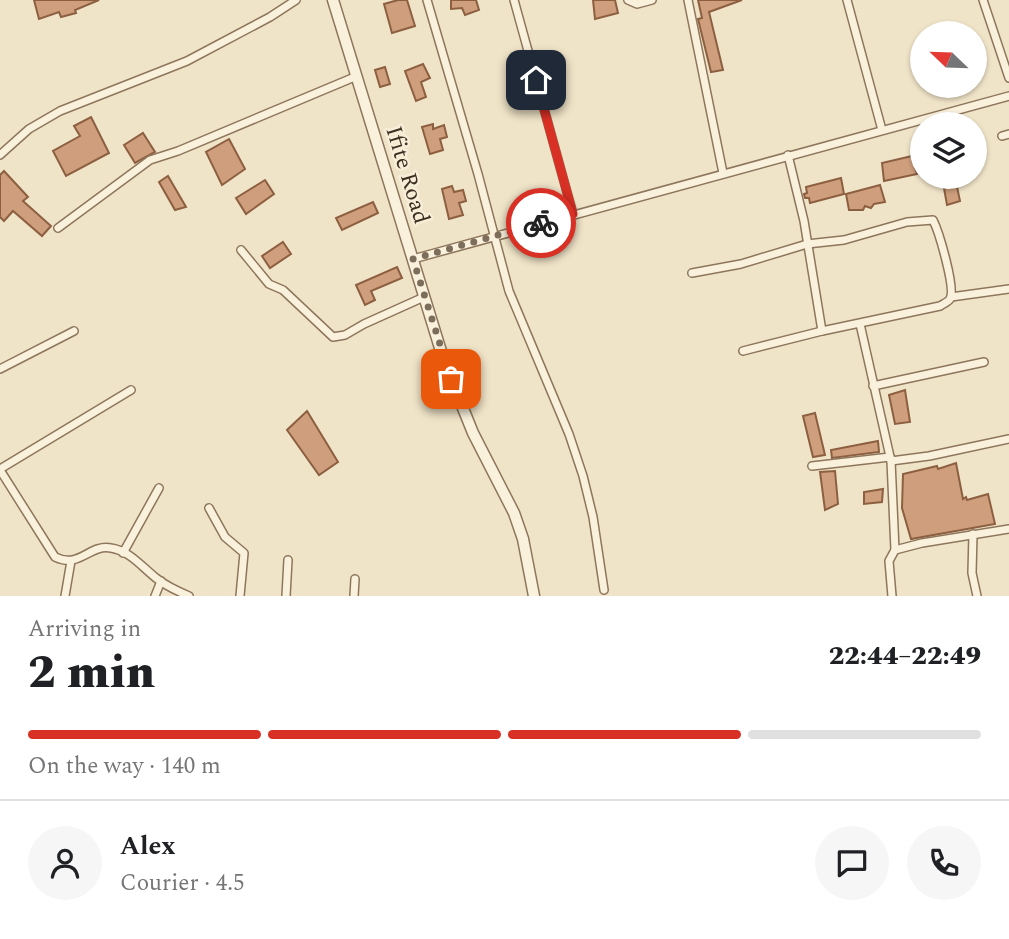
<!DOCTYPE html>
<html lang="en">
<head>
<meta charset="utf-8">
<style>
	:root { --surface:#fff; --page:#f6f6f6; --text:#202124; --muted:#757577; --line:#e0e0e0; --accent:#d93025 }
	body { margin:0; font-family:Spectral,serif; background:var(--page); color:var(--text); height:100vh; display:flex; flex-direction:column; font-size:26px; white-space:nowrap }
	* { box-sizing:border-box; margin:0 }
	p { font-size:23px; color:var(--muted) }
	.icon { flex:none; width:38px; height:38px; fill:none; stroke:currentColor; stroke-width:2; stroke-linecap:round; stroke-linejoin:round }
	.map { position:relative; height:596px; overflow:hidden }
	.drawer { display:flex; flex-direction:column; background:var(--surface); flex:1 }
	.drawer>* { flex:none }
	.needle { width:46px; rotate:293deg }
	.controls { position:absolute; left:910px; top:21px; display:grid; gap:14px }
	.controls a { display:grid; place-items:center; width:77px; height:77px; border-radius:50%; background:var(--surface); box-shadow:0 2px 5px #0004; font-size:35px }
	.pin { position:absolute; display:grid; place-items:center; width:60px; height:60px; color:#fff; margin:-30px; border-radius:14px; box-shadow:0 4px 10px #0006 }
	.courier { position:absolute; display:grid; place-items:center; width:70px; height:70px; margin:-35px; border:5px solid #d93025; border-radius:50%; background:#fff; color:#222; box-shadow:0 2px 9px #0007 }
	.overview em { font-style:normal; font-weight:800 }
	.overview div { display:flex; flex-direction:column-reverse }
	.overview { display:flex; align-items:center; justify-content:space-between; height:119px; padding:0 28px }
	h1 { font-size:46px; font-weight:800; line-height:52px }
	.bar { display:grid; grid-template-columns:repeat(4,1fr); gap:10px 7px; align-content:center; height:84px; padding:0 28px }
	.bar i { height:9px; border-radius:5px; background:var(--line) }
	.bar .selected { background:var(--accent) }
	.bar p { grid-column:span 4 }
	.line { display:flex; align-items:center; gap:18px; padding:0 28px; border-top:2px solid var(--line) }
	.line div { flex:1 }
	.round { display:grid; place-items:center; flex:none; width:74px; height:74px; border-radius:37px; background:var(--page) }
	.map>svg:first-child { display:block }
</style>
</head>
<body>
<div class="map">
<svg width="1009" height="596" viewBox="0 0 1009 596">
	<rect width="100%" height="100%" fill="#f0e4c8"/>
	<!-- building -->
	<g fill="#cf9f7d" stroke="#8d5f41" stroke-width="2">
		<polygon points="34,0 99,0 75,10 76,13 61,17 59,12 39,19"/>
		<polygon points="398,0 407,0 415,26 392,33 384,4"/>
		<polygon points="451,0 476,0 479,10 465,15 462,8 451,9"/>
		<polygon points="593,0 615,0 618,13 595,19"/>
		<polygon points="698,0 742,0 709,12 723,70 711,72 698,19 702,18"/>
		<polygon points="423,64 430,78 421,82 426,97 416,101 405,71"/>
		<polygon points="385,67 390,84 380,87 375,70"/>
		<polygon points="91,117 109,153 66,176 53,151 80,136 74,126"/>
		<polygon points="433,124 433,129 444,125 447,137 440,139 443,150 430,154 422,127"/>
		<polygon points="143,133 155,152 135,163 124,145"/>
		<polygon points="229,139 245,169 222,185 206,152"/>
		<polygon points="912,156 917,174 884,181 882,163"/>
		<polygon points="4,171 28,197 23,201 51,226 42,236 13,211 4,221 0,217 0,175"/>
		<polygon points="168,176 186,207 175,210 159,182"/>
		<polygon points="942,177 955,177 960,201 947,205"/>
		<polygon points="841,178 844,194 810,203 809,198 805,198 804,194 807,193 806,187"/>
		<polygon points="265,180 274,194 246,214 236,198"/>
		<polygon points="880,185 885,202 874,204 871,208 865,206 863,210 849,210 846,194"/>
		<polygon points="452,186 454,192 463,190 466,201 459,203 463,215 449,219 442,189"/>
		<polygon points="373,202 378,213 342,230 336,218"/>
		<polygon points="283,242 291,254 270,268 262,256"/>
		<polygon points="397,267 402,278 371,291 375,300 365,305 356,285"/>
		<polygon points="905,390 910,422 895,424 889,395"/>
		<polygon points="307,411 338,462 319,475 287,430"/>
		<polygon points="815,413 825,455 813,457 803,416"/>
		<polygon points="878,441 879,452 832,458 831,450"/>
		<polygon points="956,463 963,499 966,497 967,500 988,494 995,524 911,539 902,508 903,474 937,466 938,469"/>
		<polygon points="835,471 838,504 825,510 820,472"/>
		<polygon points="883,489 882,502 864,504 864,492"/>
	</g>
	<g fill="none" stroke-linecap="round" stroke-linejoin="round">
		<defs>
			<g id="minor">
				<polyline points="427,0 478,174 509,291 569,434 583,476 593,517 604,590"/>
				<polyline points="514,0 573,214"/>
				<polyline points="628,0 637,4 652,0"/>
				<polyline points="688,0 723,173"/>
				<polyline points="847,0 882,130"/>
				<polyline points="983,0 1009,78"/>
				<polyline points="1002,136 1009,134"/>
				<polyline points="0,155 29,129 60,111 187,61 270,17 296,0"/>
				<polyline points="788,155 804,221 822,331"/>
				<polyline points="58,228 150,160 178,151 357,76"/>
				<polyline points="241,250 269,284 283,290 333,337 345,335 364,324 424,297"/>
				<polyline points="413,259 1009,96"/>
				<path d="M 692,273 L 741,264 L 807,244 L 844,240 L 907,222 L 933,220 C 939,232 956,289 950,299 C 948,302 943,304 940,306 L 822,331 L 743,351"/>
				<polyline points="951,297 1009,289"/>
				<polyline points="860,324 891,461 895,550 889,561 892,596"/>
				<polyline points="0,369 74,331"/>
				<polyline points="873,386 984,362"/>
				<polyline points="891,461 929,456 1009,439"/>
				<polyline points="812,466 890,457"/>
				<polyline points="0,469 131,390"/>
				<path d="M 0,470 L 55,557 C 80,569 89,544 111,548 C 130,551 141,566 156,578 C 166,586 177,591 189,596"/>
				<polyline points="209,508 225,537 244,553 240,596"/>
				<polyline points="973,534 972,573 977,596"/>
				<polyline points="895,550 922,543 1009,529"/>
				<polyline points="123,553 159,488"/>
				<polyline points="65,596 71,561"/>
				<polyline points="155,596 161,581"/>
				<polyline points="286,596 288,560"/>
				<polyline points="354,596 355,579"/>
			</g>
			<polyline id="tertiary" points="333,0 444,361 473,433 514,513 523,539 534,596"/>
		</defs>
		<!-- minor casing -->
		<use href="#minor" stroke="#8d765c" stroke-width="10"/>
		<!-- tertiary casing -->
		<use href="#tertiary" stroke="#8d765c" stroke-width="13"/>
		<!-- minor -->
		<use href="#minor" stroke="#faf1dc" stroke-width="7"/>
		<!-- tertiary -->
		<use href="#tertiary" stroke="#faf1dc" stroke-width="10"/>
	</g>
	<g fill="none" stroke-linecap="round" stroke-linejoin="round">
		<!-- done -->
		<polyline stroke="#7c6e5b" stroke-width="7" stroke-dasharray="0 12.6" points="451,379 413,259 541,223"/>
		<!-- route -->
		<polyline stroke="#d93025" stroke-width="9" points="536,80 573,214 541,223"/>
	</g>
	<g text-anchor="middle" dominant-baseline="central" stroke-width="5" stroke-linejoin="round" paint-order="stroke">
		<!-- street labels -->
		<g font-size="23" fill="#3d2e20" stroke="#f7eed8">
			<text transform="translate(407 175) rotate(73)">Ifite Road</text>
		</g>
	</g>
</svg>
<div class="controls">
<a><svg class="needle" viewBox="-14 -14 28 28"><path d="M0-13l5 13h-10z" fill="#e53935"/><path d="M0 13l5-13h-10z" fill="#757577"/></svg></a>
<a><svg class="icon" aria-label="layers" viewBox="0 0 24 24"><path d="M12 4l9 5-9 5-9-5zM3 14l9 5 9-5"/></svg></a>
</div>
<div class="pin" style="left:451px;top:379px;background:#ea580c"><svg class="icon" aria-label="bag" viewBox="0 0 24 24"><path d="M5 8h14l-1 12H6zM9 8a3 3 0 0 1 6 0"/></svg></div>
<div class="pin" style="left:536px;top:80px;background:#1f2937"><svg class="icon" aria-label="home" viewBox="0 0 24 24"><path d="M3 11l9-7 9 7M6 9v11h12V9"/></svg></div>
<div class="courier" style="left:541px;top:223px"><svg class="icon" aria-label="bike" viewBox="0 0 24 24"><circle cx="6" cy="16" r="4"/><circle cx="18" cy="16" r="4"/><path d="M6 16l4-8h5l3 8M10 8l3 8H6M13 5h3"/></svg></div>
</div>
<section class="drawer">
<div class="overview"><div><h1>2 min</h1><p>Arriving in</p></div><em>22:44–22:49</em></div>
<div class="bar"><i class="selected"></i><i class="selected"></i><i class="selected"></i><i></i><p>On the way · 140 m</p></div>
<div class="line" style="height:126px"><a class="round"><svg class="icon" aria-label="person" viewBox="0 0 24 24"><circle cx="12" cy="8" r="4"/><path d="M4 21q1-7 8-7t8 7"/></svg></a><div><b>Alex</b><p>Courier · 4.5</p></div><a class="round"><svg class="icon" aria-label="chat" viewBox="0 0 24 24"><path d="M4 5h16v11H9l-5 4z"/></svg></a><a class="round"><svg class="icon" aria-label="phone" viewBox="0 0 24 24"><path d="M5 4h4l2 5-3 2q2 4 5 5l2-3 5 2v4C11 20 4 13 5 4z"/></svg></a></div>
</section>
</body>
</html>
